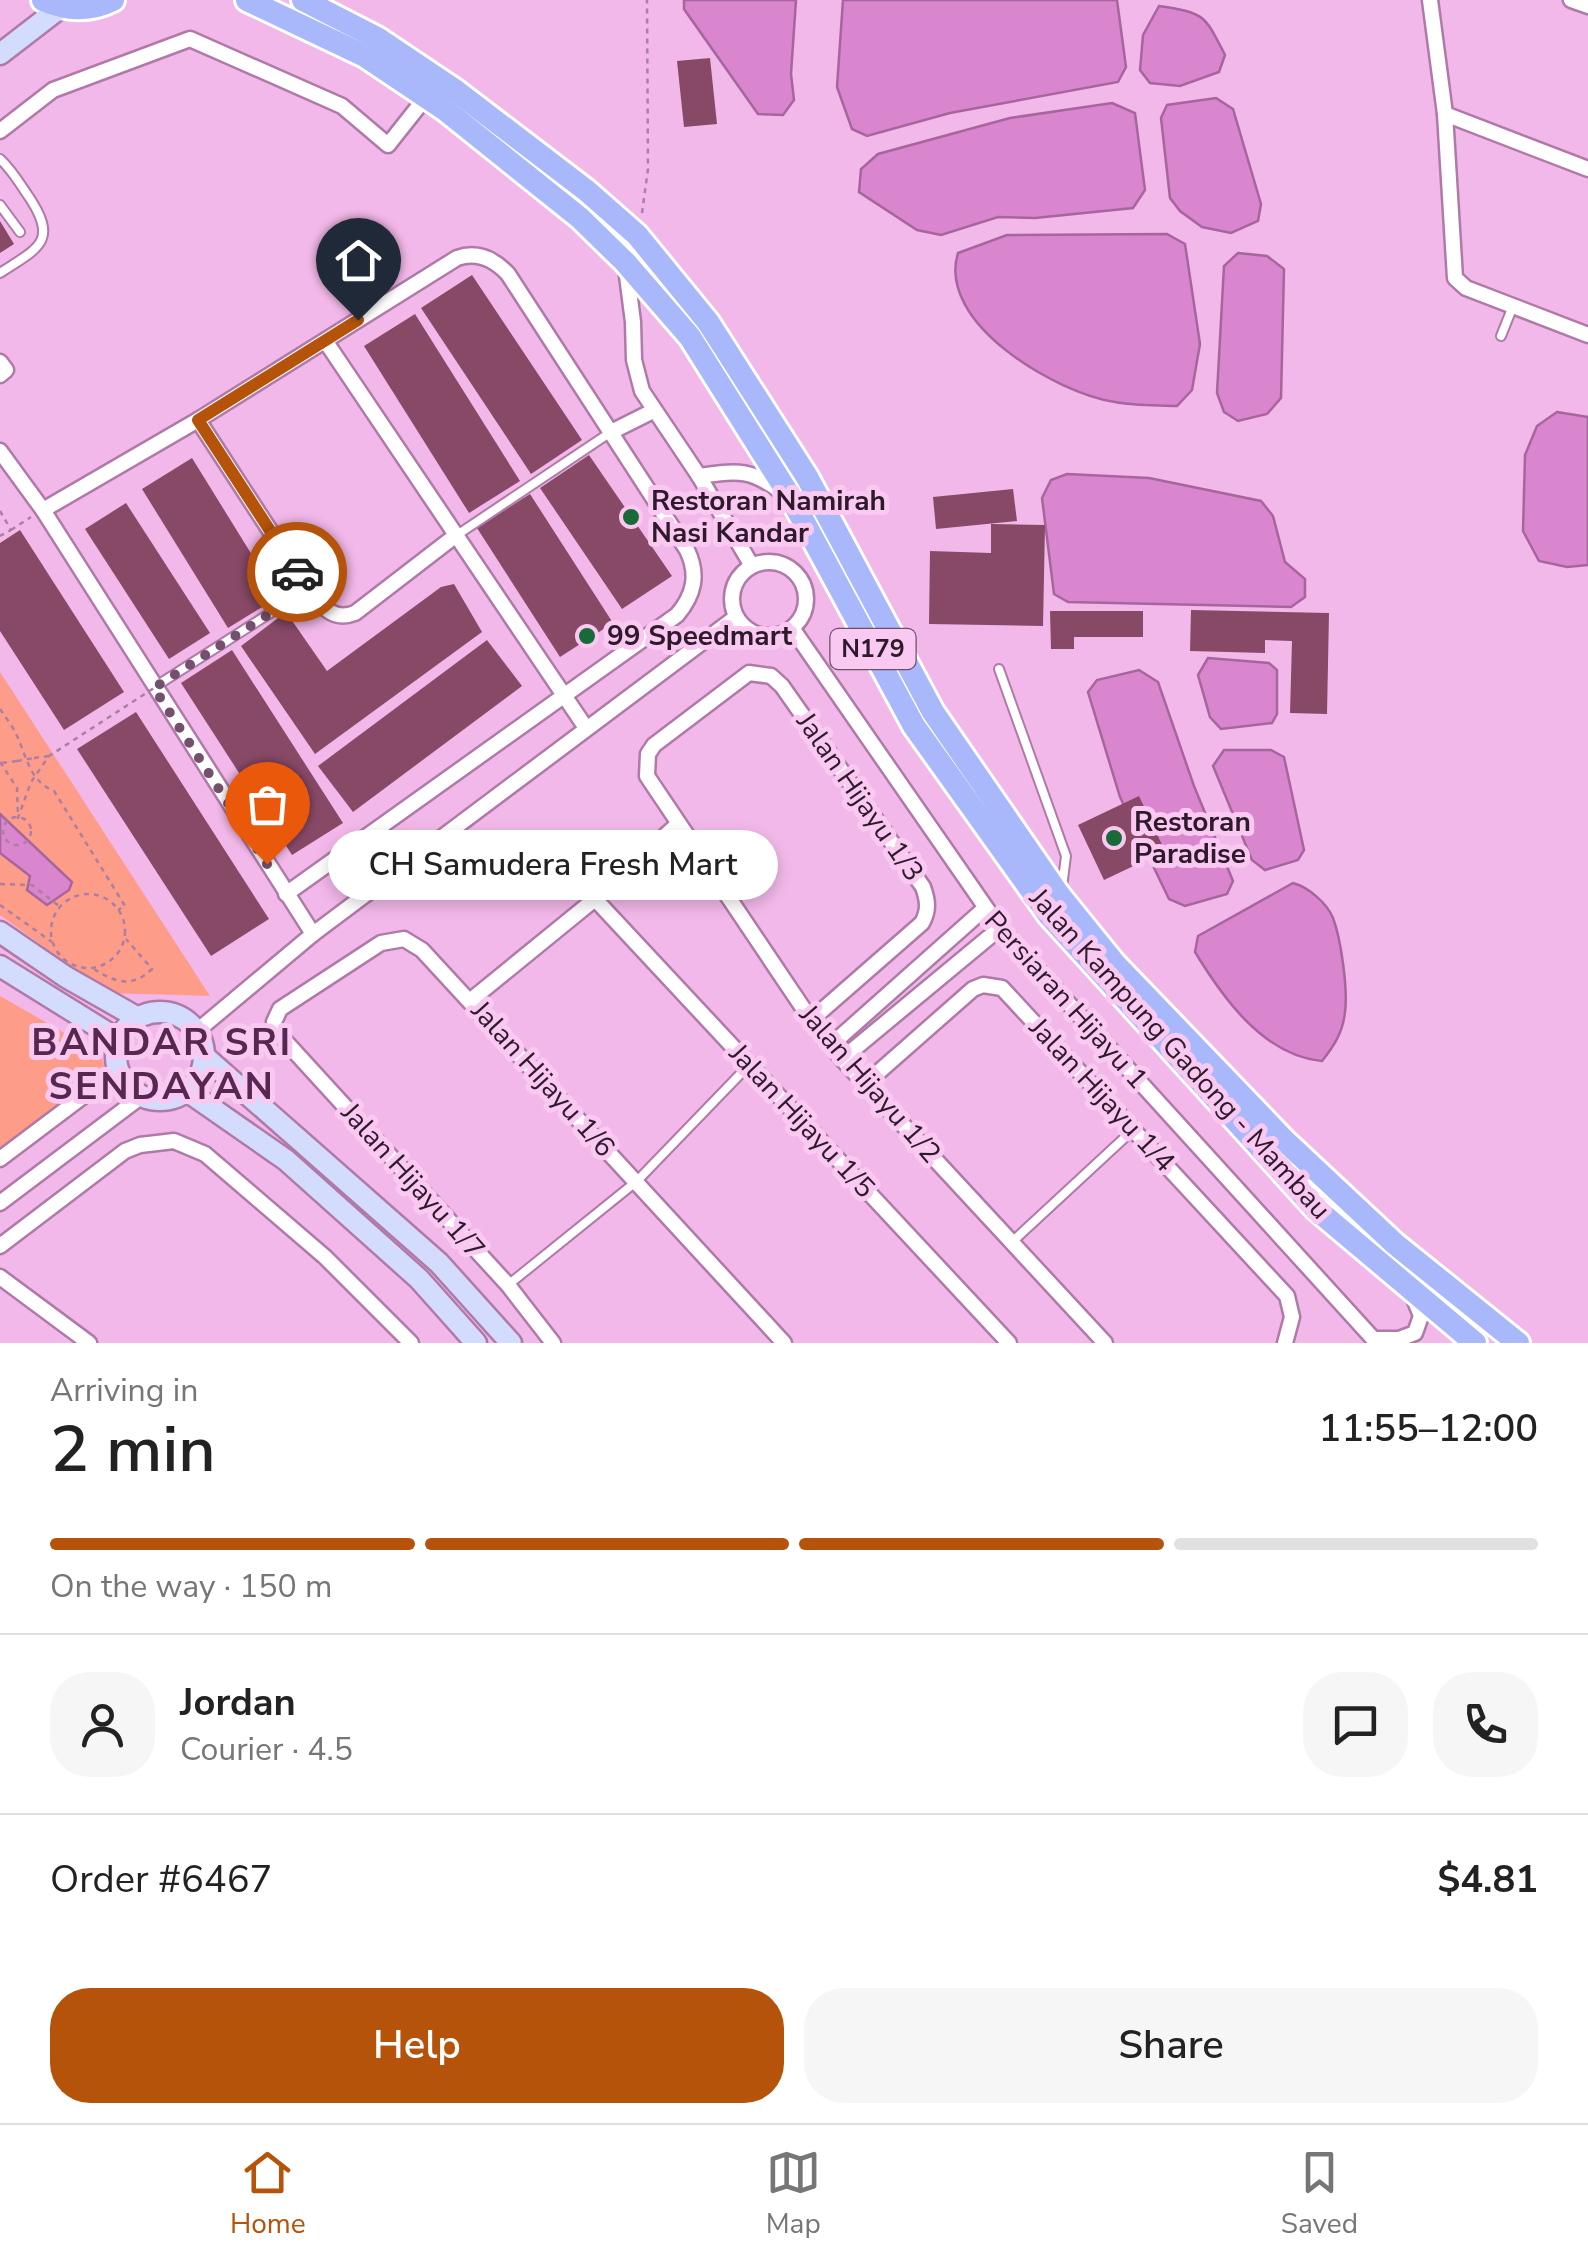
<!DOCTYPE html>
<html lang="en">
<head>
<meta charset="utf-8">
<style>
	:root { --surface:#fff; --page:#f6f6f6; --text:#222; --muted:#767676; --line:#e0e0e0; --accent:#b45309 }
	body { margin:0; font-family:"Nunito Sans",sans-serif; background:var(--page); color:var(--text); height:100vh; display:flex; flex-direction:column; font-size:38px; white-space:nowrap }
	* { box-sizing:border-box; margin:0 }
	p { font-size:32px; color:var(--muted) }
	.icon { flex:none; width:55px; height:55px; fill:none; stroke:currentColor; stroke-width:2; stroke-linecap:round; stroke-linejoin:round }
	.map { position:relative; height:1343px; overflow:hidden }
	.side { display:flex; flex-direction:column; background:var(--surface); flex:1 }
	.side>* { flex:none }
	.pin { position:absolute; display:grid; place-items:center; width:85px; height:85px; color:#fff; margin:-102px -42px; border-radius:50% 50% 50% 0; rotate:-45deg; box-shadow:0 0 10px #0007 }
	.pin .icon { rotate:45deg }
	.courier { position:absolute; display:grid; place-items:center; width:100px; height:100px; margin:-50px; border:8px solid #b45309; border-radius:50%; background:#fff; color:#222; box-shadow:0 2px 12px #0007 }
	.bubble { position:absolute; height:70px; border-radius:35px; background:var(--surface); box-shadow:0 5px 15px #0003; font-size:32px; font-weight:600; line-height:70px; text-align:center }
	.overview em { font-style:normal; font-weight:600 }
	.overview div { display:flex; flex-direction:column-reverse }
	.overview { display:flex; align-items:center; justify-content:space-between; height:170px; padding:0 50px }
	h1 { font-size:65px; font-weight:600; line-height:75px }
	.bar { display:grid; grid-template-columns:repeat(4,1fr); gap:15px 10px; align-content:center; height:120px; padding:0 50px }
	.bar i { height:12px; border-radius:8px; background:var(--line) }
	.bar .active { background:var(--accent) }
	.bar p { grid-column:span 4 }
	.line { display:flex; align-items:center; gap:25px; padding:0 50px; border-top:2px solid var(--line) }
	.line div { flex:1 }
	.round { display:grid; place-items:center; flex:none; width:105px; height:105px; border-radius:40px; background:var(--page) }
	.primary-button { display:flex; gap:20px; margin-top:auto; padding:20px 50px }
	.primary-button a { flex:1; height:115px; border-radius:40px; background:var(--accent); color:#fff; font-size:40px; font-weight:600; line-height:115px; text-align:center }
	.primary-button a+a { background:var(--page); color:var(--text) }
	.tabs { display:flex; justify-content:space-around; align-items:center; height:140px; border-top:2px solid var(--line); background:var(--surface); font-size:28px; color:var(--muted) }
	.tabs a { display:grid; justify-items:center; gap:5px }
	.tabs .active { color:var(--accent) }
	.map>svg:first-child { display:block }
</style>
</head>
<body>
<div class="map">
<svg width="1588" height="1343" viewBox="0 0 1588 1343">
	<rect width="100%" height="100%" fill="#f2b8e9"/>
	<!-- green -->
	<g fill="#fd9c89">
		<polygon points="0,672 210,996 108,993 0,915"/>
		<polygon points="0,996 101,1054 108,1083 0,1166"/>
	</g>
	<!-- water -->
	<g fill="#d986ce" stroke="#a6669d" stroke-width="2.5">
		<polygon points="684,0 796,0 791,74 794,100 783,115 758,114 684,9"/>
		<polygon points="843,0 1117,0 1126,67 1118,82 950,113 867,136 852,129 837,87"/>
		<path d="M 1159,6 C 1205,13 1204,14 1225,55 L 1219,72 L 1180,86 L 1150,83 L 1140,70 L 1143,35 Z"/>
		<polygon points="1216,98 1233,109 1261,204 1258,221 1231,233 1202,227 1180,211 1170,198 1161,118 1167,105"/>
		<polygon points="1112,103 1135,113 1145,190 1133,208 1035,218 998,217 941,235 917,230 859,192 861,169 878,154 1010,118"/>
		<path d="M 1167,234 L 1185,244 L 1200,344 L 1192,390 L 1177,406 C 1157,405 1135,406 1115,402 C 1056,393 936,323 958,253 L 1007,235 Z"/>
		<polygon points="1238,253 1267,256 1284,269 1281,398 1267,414 1238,421 1224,412 1217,393 1224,266"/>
		<polygon points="1557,412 1588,417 1588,565 1567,567 1539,561 1523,531 1525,455 1537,426"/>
		<polygon points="1067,474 1149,478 1261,501 1273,516 1285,562 1305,579 1305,597 1291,607 1068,602 1054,594 1042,498 1051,480"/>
		<polygon points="1208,658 1269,663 1277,670 1277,714 1272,723 1221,729 1210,717 1198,675"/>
		<polygon points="1139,670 1158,682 1194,786 1233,881 1227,894 1185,906 1169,899 1120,797 1088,692 1097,680"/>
		<polygon points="1224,750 1271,750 1284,757 1304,850 1298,860 1265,870 1252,860 1213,766"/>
		<polygon points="0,814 72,882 69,890 47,905 27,890 30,876 0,853"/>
		<path d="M 1293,883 C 1308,887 1327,903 1333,918 C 1341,939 1348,989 1345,1012 C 1343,1032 1334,1046 1322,1061 C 1264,1056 1223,998 1195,952 L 1198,936 Z"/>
	</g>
	<!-- building -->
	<g fill="#884967">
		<polygon points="710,58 717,124 684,127 677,61"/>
		<polygon points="0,221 14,244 0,253"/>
		<polygon points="472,275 582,440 531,474 421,308"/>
		<polygon points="415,314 520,481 469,513 364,346"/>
		<polygon points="589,455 672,576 622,609 540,488"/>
		<polygon points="192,458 278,597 228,628 142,489"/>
		<polygon points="1013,489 1017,521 936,529 933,497"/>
		<polygon points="530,494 613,623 560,657 477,528"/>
		<polygon points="126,503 210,633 169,659 85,529"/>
		<polygon points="991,524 1045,525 1043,626 929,624 930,551 991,553"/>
		<polygon points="20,530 124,692 64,730 0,631 0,543"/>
		<polygon points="454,584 482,632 315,754 241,646 286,612 327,671 441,587"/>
		<polygon points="1191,610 1329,613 1327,714 1290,713 1292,641 1265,640 1265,653 1190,651"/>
		<polygon points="1050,611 1143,611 1143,637 1074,637 1074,649 1051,649"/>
		<polygon points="487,640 522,686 353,812 318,766"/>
		<polygon points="232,650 343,823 292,855 181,683"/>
		<polygon points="136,712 269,919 211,956 77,749"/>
		<polygon points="1139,796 1165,851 1104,880 1078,825"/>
	</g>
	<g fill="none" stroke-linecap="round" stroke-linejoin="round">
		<defs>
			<g id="lane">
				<path d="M 0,159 C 12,170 20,184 29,197 C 59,242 38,248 0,273"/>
				<polyline points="0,205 20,232"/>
				<polyline points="1501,336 1513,306"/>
				<polyline points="457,535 611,432"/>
				<polyline points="999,669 1066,856 1062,887"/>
				<polyline points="156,686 308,589"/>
				<polyline points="1012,1242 1134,1129"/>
				<polyline points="508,1285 637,1181 749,1065"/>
			</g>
			<g id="street">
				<polyline points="1430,0 1445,114 1455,278 1466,288 1588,335"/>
				<polyline points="1571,0 1588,6"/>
				<polyline points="1445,114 1588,169"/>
				<polyline points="0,131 53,90 190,39 342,106 388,145 426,97"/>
				<polyline points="626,268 633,322 634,360 642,391 699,476 752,566"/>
				<polyline points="326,342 586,728"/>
				<polyline points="0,362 6,370 0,375"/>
				<path d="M 198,420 L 308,589 C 321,605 332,622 355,613 L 455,536"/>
				<polyline points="611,432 653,411"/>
				<polyline points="0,451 43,510 313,934"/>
				<path d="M 699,476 C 738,471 749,468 782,492"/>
				<path d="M 43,510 L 198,420 L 457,258 C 477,251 494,259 508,274 L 687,550 C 699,575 694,595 677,615 L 286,894"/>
				<circle cx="769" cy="599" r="37"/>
				<polyline points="792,628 1000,928 1377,1343"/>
				<polyline points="595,899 1009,1343"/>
				<polyline points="471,1000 595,899 677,825"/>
				<path d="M 811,1020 L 922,923 C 929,910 928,901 923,887 L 782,686 L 771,676 L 749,673 L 654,745 L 648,754 L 647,776 L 811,1020 L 842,1059 L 1105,1343"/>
				<polyline points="197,1031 313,934 736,617"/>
				<polyline points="831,1045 984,909"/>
				<polyline points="842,1059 1000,928"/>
				<polyline points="865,1084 973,989 983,985 1002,988 1287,1296 1292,1317 1285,1343"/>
				<polyline points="0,1159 118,1070"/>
				<polyline points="0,1203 142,1096"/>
				<polyline points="0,1246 125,1151 140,1145 174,1141 205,1154 325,1257 411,1343"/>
				<polyline points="0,1277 89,1343"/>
				<polyline points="1373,1339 1399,1339 1415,1333 1421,1316 1413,1296"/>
				<polyline points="553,1343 508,1285 275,1030 274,1022 280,1009 381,943 404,939 422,950 784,1343"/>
			</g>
			<g id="secondary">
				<polyline points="0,54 61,7"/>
				<polyline points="0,932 66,977 138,1018"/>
				<polyline points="0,966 119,1040"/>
				<circle cx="160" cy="1056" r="44"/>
				<polyline points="204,1056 439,1263 511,1343"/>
				<polyline points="187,1091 286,1160 419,1279 476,1343"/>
			</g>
			<g id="primary">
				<path d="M 43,0 C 67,10 89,12 113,0"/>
				<polyline points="247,0 365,56 444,109 580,218 625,262 690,337 791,498 914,726 1049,915 1316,1209 1475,1343"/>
				<polyline points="303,0 377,38 456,91 587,191 637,235 708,322 807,477 933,712 1059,895 1114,963 1285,1141 1395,1244 1518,1343"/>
			</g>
		</defs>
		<!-- lane casing -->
		<use href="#lane" stroke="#b07aa8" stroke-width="12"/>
		<!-- street casing -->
		<use href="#street" stroke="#b07aa8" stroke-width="19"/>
		<!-- secondary casing -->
		<use href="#secondary" stroke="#b07aa8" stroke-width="25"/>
		<!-- primary casing -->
		<use href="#primary" stroke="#fff" stroke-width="28"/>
		<!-- path -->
		<g stroke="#ab7fa4" stroke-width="2.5" stroke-dasharray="5 5" stroke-linecap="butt">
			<polyline points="642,213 648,169 647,0"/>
			<polyline points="0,511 11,530 0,536"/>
			<polyline points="11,530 31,517"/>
			<path d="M 0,709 C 6,718 14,728 18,738 C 27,759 31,782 54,791 L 125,906 L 118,910"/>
			<polyline points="34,758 49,756"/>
			<polyline points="2,763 17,761"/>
			<circle cx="17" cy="831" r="14"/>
			<polyline points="0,884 32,885 59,906"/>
			<circle cx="88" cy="931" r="37"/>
			<polyline points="0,905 52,942"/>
			<path d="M 94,969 C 116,983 132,988 152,969 L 126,939"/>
		</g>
		<!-- lane -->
		<use href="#lane" stroke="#fff" stroke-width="8"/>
		<!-- street -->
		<use href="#street" stroke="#fff" stroke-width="14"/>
		<!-- secondary -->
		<use href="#secondary" stroke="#d4dcfd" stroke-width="20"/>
		<!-- primary -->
		<use href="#primary" stroke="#a9b8fb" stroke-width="22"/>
		<!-- path-bridge -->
		<g stroke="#ab7fa4" stroke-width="2.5" stroke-dasharray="5 5" stroke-linecap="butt">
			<polyline points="17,761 34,758"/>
			<polyline points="0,762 17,788 18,818 31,782 49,756 154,688"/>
		</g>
	</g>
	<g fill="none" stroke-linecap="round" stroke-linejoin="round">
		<!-- done -->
		<polyline stroke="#73516e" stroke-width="10" stroke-dasharray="0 18" points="267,864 154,688 308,589 297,572"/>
		<!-- route -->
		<polyline stroke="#b45309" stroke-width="12" points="297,572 198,420 358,320"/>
	</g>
	<!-- markers -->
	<g fill="#1a6938" stroke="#f9c9f1" stroke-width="4">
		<circle cx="631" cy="517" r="10"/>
		<circle cx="587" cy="636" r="10"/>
		<circle cx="1114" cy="838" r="10"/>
	</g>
	<g text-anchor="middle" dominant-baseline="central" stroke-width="10" stroke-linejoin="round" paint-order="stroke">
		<!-- shield labels -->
		<rect fill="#f9c9f1" stroke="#6c4e67" stroke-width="2.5" x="830.5" y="629" width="85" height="40" rx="8"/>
		<g font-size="25" font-weight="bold" fill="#2f1a2c">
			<text x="873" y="649">N179</text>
		</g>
		<!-- poi labels -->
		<g font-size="28" font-weight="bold" fill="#2f1a2c" stroke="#f9c9f1" text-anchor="start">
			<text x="651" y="501">Restoran Namirah<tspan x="651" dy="32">Nasi Kandar</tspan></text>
			<text x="607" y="636">99 Speedmart</text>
			<text x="1134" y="822">Restoran<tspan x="1134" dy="32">Paradise</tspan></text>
		</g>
		<!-- street labels -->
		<g font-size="28" fill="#2f1a2c" stroke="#f9c9f1">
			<text transform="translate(860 797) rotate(55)">Jalan Hijayu 1/3</text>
			<text transform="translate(1066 1000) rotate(48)">Persiaran Hijayu 1</text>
			<text transform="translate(1180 1054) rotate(48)">Jalan Kampung Gadong - Mambau</text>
			<text transform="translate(543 1079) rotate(48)">Jalan Hijayu 1/6</text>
			<text transform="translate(870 1084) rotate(49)">Jalan Hijayu 1/2</text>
			<text transform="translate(1102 1095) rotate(47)">Jalan Hijayu 1/4</text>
			<text transform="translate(802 1121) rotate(47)">Jalan Hijayu 1/5</text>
			<text transform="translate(413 1181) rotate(48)">Jalan Hijayu 1/7</text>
		</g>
		<!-- district labels -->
		<g font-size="38" font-weight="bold" letter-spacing="2.5" fill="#572751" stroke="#f9c9f1">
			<text x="162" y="1042">BANDAR SRI<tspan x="162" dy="44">SENDAYAN</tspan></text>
		</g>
	</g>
</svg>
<div class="pin" style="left:267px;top:864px;background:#ea580c"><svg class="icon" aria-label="bag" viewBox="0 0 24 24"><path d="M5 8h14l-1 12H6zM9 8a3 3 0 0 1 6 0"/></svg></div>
<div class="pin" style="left:358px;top:320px;background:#1f2937"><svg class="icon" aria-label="home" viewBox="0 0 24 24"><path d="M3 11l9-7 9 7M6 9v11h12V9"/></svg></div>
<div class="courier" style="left:297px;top:572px"><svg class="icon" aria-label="car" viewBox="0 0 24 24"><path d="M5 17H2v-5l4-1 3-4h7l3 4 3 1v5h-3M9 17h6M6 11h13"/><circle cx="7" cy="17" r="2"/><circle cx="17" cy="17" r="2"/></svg></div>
<div class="bubble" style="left:328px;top:830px;width:450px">CH Samudera Fresh Mart</div>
</div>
<section class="side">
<div class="overview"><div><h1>2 min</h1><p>Arriving in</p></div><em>11:55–12:00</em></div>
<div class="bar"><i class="active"></i><i class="active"></i><i class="active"></i><i></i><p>On the way · 150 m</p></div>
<div class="line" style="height:180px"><a class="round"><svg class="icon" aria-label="person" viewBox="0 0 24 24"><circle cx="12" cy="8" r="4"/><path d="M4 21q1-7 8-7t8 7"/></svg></a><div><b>Jordan</b><p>Courier · 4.5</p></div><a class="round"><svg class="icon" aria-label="chat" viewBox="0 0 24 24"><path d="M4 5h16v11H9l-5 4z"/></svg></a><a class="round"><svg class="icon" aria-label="phone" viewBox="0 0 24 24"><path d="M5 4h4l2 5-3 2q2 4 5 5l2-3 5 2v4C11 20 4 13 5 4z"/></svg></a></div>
<div class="line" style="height:130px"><div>Order #6467</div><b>$4.81</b></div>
<div class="primary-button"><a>Help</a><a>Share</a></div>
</section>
<nav class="tabs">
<a class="active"><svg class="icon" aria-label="home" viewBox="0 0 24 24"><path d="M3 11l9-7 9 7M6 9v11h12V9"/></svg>Home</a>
<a><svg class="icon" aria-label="map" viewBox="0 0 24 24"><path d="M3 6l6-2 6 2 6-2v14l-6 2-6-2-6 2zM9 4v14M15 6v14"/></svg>Map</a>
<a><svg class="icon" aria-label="saved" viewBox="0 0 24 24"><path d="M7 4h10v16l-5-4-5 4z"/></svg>Saved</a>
</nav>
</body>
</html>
